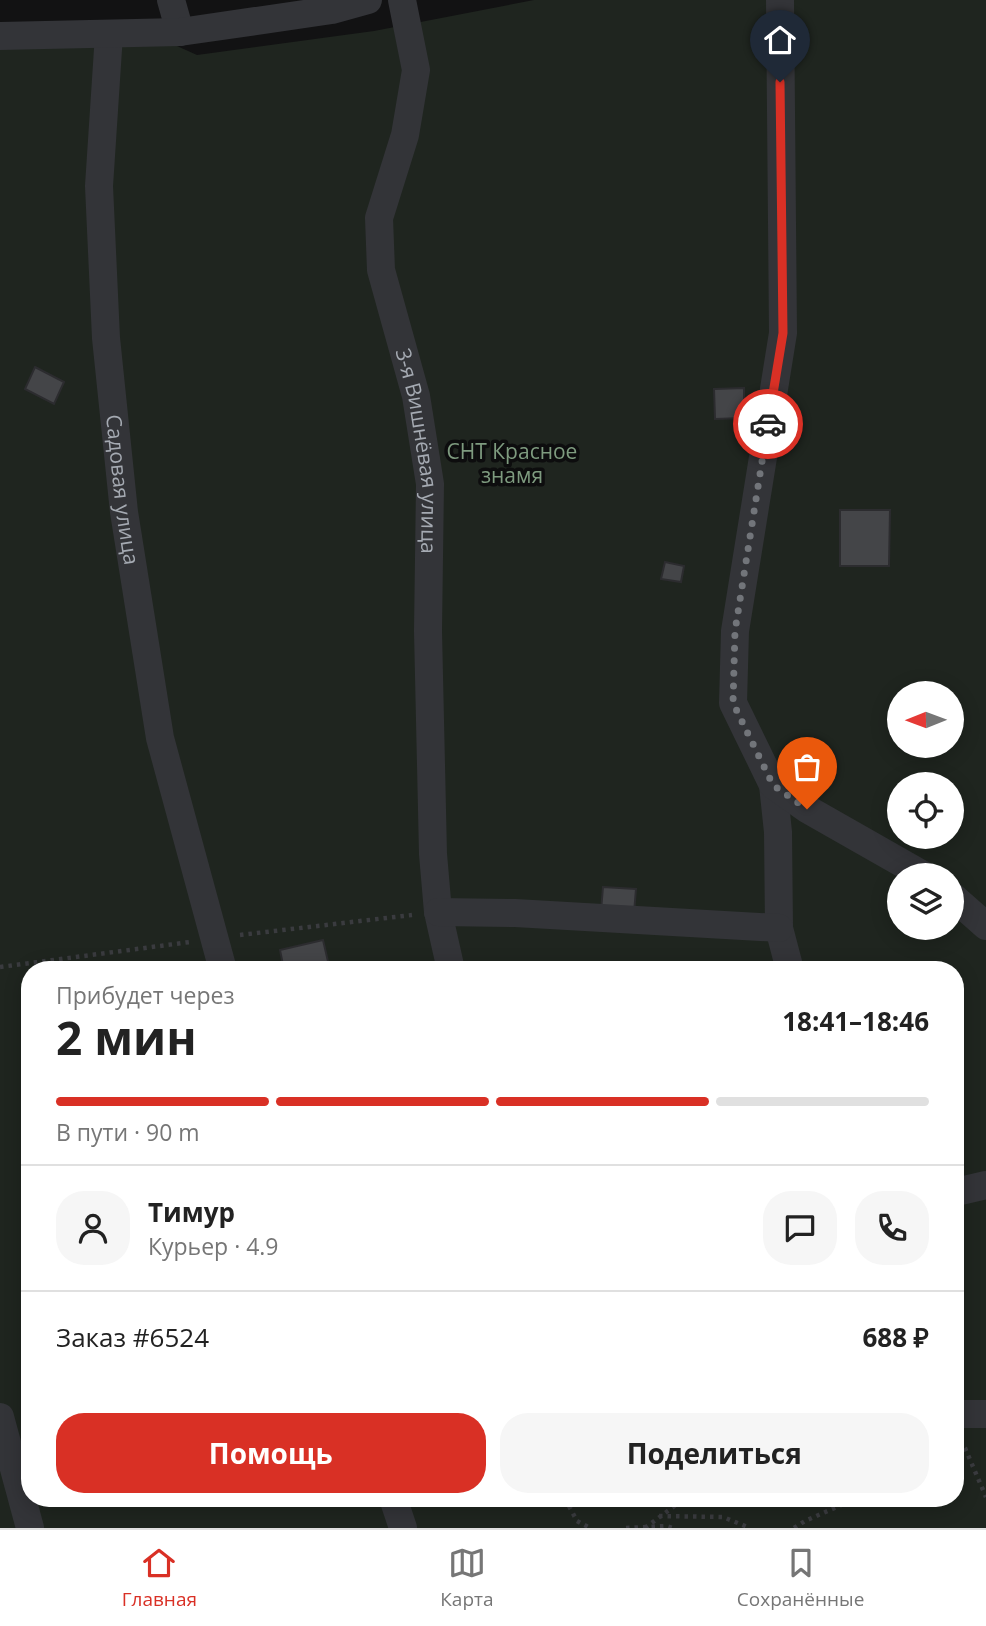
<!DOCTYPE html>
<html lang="ru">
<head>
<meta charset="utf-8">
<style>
	:root { --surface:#fff; --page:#f6f6f6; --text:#222; --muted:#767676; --line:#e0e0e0; --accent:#d93025 }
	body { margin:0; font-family:"Open Sans",sans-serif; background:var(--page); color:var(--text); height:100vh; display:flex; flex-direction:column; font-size:26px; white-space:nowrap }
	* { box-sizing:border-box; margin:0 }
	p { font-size:23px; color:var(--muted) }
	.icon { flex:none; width:38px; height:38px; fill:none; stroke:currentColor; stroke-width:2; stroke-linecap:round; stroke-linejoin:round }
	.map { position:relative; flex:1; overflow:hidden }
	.drawer { position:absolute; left:21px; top:961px; width:943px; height:546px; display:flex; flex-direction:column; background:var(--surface); border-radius:28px; box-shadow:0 4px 18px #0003 }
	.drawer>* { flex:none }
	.needle { width:46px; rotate:269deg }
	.buttons { position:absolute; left:887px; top:681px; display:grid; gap:14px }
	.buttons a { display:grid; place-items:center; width:77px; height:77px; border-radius:50%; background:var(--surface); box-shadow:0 4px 18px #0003; font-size:35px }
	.pin { position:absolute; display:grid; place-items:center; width:60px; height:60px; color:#fff; margin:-72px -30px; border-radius:50% 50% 50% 0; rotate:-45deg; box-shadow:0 0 7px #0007 }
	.pin .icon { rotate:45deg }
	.courier { position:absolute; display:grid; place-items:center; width:70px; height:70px; margin:-35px; border:5px solid #d93025; border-radius:50%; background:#fff; color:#222; box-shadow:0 2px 9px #0007 }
	.overview em { font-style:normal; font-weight:700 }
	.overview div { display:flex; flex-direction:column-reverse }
	.overview { display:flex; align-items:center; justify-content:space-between; height:119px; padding:0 35px }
	h1 { font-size:46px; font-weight:700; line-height:52px }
	.bar { display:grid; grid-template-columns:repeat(4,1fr); gap:10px 7px; align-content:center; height:84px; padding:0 35px }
	.bar i { height:9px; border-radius:5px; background:var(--line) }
	.bar .current { background:var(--accent) }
	.bar p { grid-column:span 4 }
	.line { display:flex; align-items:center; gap:18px; padding:0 35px; border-top:2px solid var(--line) }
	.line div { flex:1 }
	.round { display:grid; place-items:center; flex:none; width:74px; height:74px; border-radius:28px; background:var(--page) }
	.action { display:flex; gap:14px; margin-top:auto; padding:14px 35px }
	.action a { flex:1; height:80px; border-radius:28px; background:var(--accent); color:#fff; font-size:28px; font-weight:700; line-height:80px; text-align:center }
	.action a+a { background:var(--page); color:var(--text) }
	.menu { display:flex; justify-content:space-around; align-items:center; height:98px; border-top:2px solid var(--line); background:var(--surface); font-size:19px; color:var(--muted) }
	.menu a { display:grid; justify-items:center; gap:4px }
	.menu .current { color:var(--accent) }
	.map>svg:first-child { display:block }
</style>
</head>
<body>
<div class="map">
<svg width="986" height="1528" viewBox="0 0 986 1528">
	<rect width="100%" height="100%" fill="#121213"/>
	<!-- green -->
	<path fill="#1f251f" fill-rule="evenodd" d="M 534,0 L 986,0 L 986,1528 L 0,1528 L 0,36 L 148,33 L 197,55 L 374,31 ZM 900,693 L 952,693 L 952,746 L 900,746 ZM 900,784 L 952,784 L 952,836 L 900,836 ZM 900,875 L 952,875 L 952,928 L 900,928 ZM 30,970 L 956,970 L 956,1498 L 30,1498 Z"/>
	<!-- building -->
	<g fill="#444548" stroke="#2c2c2f" stroke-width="2">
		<polygon points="35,367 64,382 54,404 25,389"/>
		<polygon points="744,388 744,418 715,419 714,389"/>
		<polygon points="840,510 890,510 889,566 840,566"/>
		<polygon points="665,562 684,566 681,582 661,579"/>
		<polygon points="603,887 636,889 634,913 601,911"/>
		<polygon points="323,940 330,970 284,970 280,950"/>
	</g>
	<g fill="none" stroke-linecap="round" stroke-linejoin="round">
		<!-- path -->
		<g stroke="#3a3b3f" stroke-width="4.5" stroke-dasharray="3.5 5" stroke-linecap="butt">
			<polyline points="240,935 412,915"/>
			<polyline points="0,967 190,942"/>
			<polyline points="960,1441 965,1448 986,1497"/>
			<polyline points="569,1506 577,1521 590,1528"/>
			<polyline points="659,1516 723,1517 750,1528"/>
			<polyline points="626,1528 666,1526 673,1528"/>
			<polyline points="645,1528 685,1498"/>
			<polyline points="794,1528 805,1521 857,1498"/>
		</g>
		<!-- minor -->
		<g stroke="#333438" stroke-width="28">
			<polyline points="171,0 180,32"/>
			<path id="s1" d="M 402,0 L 416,70 L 405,135 L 379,218 L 381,270 L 416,396 L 430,484 L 428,631 L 433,854 L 438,912 L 451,970"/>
			<polyline points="780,0 783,333 735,631 733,703 773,785 778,832 779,928 790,970"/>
			<path id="s2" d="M 109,34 L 99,186 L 106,338 L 124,512 L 160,738 L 223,970"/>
			<polyline points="0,36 180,32 332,10 368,0"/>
			<polyline points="773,785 807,809 923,875"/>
			<polyline points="952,896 986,926"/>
			<polyline points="438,912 515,913 779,928"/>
			<polyline points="956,1192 986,1185"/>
			<polyline points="956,1414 986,1414"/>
			<polyline points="0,1417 30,1528"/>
			<polyline points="393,1498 403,1528"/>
		</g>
	</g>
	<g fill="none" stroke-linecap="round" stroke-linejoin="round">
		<!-- done -->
		<polyline stroke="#72757a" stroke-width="7" stroke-dasharray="0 12.6" points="768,424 735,631 733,703 773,785 807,809"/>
		<!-- route -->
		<polyline stroke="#d93025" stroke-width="9" points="768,424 783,333 780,82"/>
	</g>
	<g text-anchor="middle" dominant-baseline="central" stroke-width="7" stroke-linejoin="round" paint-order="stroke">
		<!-- park labels -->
		<g font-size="21" fill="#7e9b7f" stroke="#0d0d0e">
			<text x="512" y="451">СНТ Красное<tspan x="512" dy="24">знамя</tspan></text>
		</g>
		<!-- street labels -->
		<g font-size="21" fill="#a5aab2" stroke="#0d0d0e">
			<text stroke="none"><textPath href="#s1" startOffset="462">3-я Вишнёвая улица</textPath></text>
			<text stroke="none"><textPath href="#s2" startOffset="457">Садовая улица</textPath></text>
		</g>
	</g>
</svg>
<div class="buttons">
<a><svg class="needle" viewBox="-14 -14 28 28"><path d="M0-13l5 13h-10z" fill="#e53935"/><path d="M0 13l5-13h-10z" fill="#767676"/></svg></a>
<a><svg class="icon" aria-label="locate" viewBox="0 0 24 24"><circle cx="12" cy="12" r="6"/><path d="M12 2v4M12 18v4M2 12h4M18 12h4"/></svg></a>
<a><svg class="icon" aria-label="layers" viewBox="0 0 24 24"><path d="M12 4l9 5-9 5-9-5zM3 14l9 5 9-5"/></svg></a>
</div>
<div class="pin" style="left:807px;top:809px;background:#ea580c"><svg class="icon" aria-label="bag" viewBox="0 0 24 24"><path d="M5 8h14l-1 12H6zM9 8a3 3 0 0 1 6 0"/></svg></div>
<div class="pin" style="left:780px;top:82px;background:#1f2937"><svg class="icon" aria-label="home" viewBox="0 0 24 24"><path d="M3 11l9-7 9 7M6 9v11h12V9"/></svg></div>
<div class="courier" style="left:768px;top:424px"><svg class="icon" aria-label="car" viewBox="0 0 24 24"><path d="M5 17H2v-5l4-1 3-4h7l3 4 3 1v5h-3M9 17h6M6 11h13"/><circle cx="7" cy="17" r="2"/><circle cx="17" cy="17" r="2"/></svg></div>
<section class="drawer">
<div class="overview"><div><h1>2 мин</h1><p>Прибудет через</p></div><em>18:41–18:46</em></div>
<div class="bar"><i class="current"></i><i class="current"></i><i class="current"></i><i></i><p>В пути · 90 m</p></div>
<div class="line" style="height:126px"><a class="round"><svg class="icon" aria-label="person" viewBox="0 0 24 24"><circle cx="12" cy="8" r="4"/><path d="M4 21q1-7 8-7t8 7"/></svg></a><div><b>Тимур</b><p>Курьер · 4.9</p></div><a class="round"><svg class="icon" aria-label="chat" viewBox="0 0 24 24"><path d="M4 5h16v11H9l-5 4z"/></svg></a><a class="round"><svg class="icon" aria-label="phone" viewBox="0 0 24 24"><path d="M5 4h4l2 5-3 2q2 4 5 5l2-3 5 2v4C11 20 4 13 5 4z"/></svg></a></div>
<div class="line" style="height:91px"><div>Заказ #6524</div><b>688 ₽</b></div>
<div class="action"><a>Помощь</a><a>Поделиться</a></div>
</section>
</div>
<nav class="menu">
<a class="current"><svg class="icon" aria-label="home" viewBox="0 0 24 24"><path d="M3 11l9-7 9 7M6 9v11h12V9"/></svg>Главная</a>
<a><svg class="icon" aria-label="map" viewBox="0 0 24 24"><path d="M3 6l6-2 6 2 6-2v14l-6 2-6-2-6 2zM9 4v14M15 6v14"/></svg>Карта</a>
<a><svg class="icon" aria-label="saved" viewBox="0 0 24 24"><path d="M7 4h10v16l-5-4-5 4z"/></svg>Сохранённые</a>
</nav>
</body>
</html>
